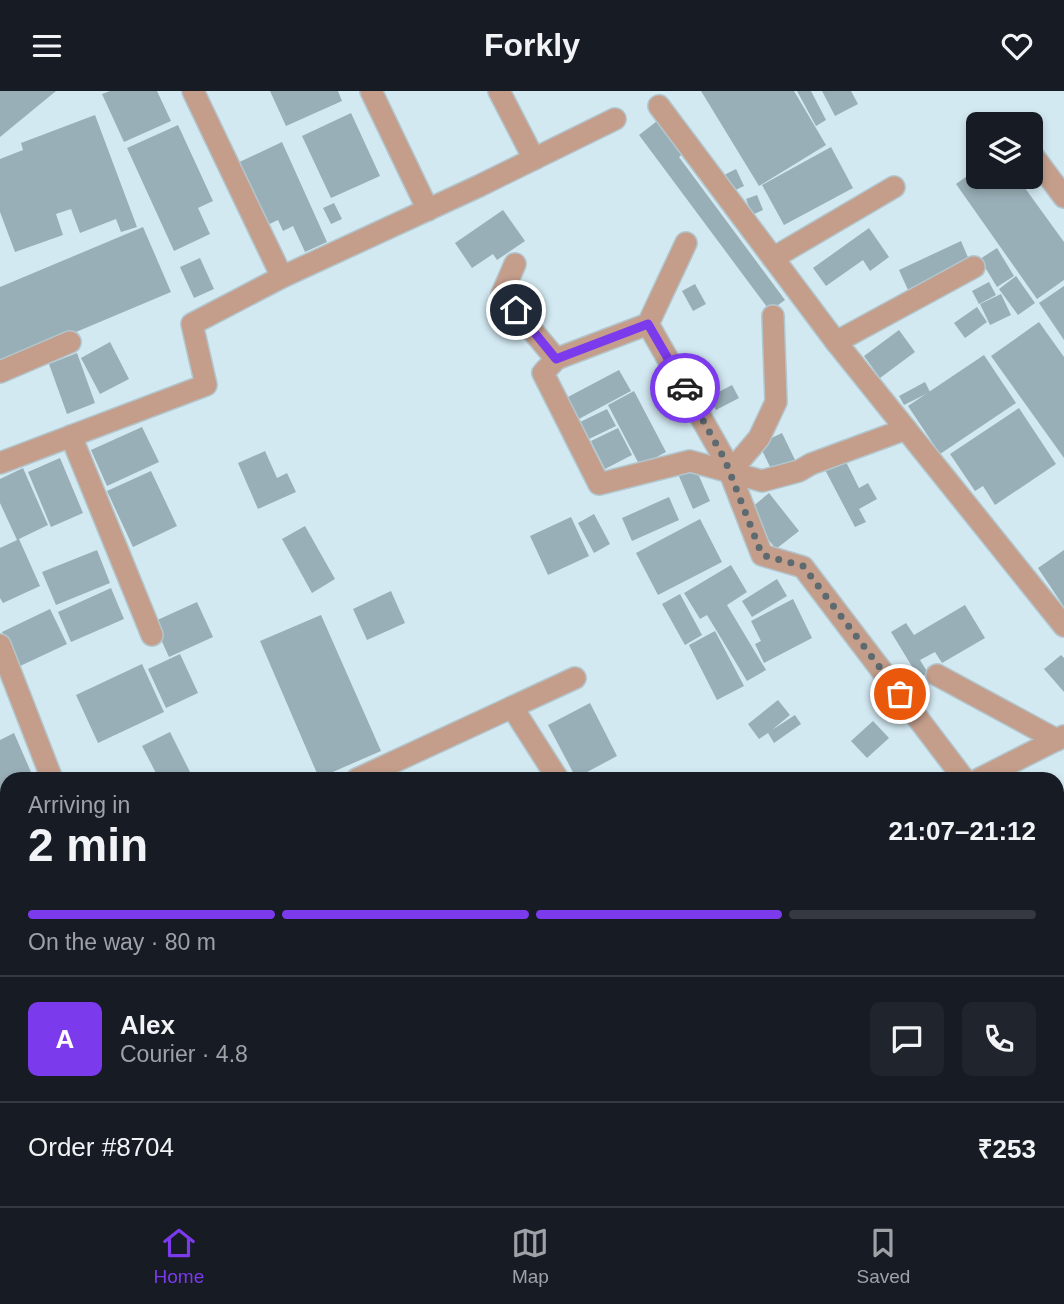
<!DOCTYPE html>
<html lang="en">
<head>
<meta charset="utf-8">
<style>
	:root { --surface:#171b24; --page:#20242c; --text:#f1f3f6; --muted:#9ea1a6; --line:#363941; --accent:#7c3aed }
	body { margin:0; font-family:Helvetica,sans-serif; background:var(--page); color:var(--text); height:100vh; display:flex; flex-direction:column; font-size:26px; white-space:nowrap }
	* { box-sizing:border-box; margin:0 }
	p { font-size:23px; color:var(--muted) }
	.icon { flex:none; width:38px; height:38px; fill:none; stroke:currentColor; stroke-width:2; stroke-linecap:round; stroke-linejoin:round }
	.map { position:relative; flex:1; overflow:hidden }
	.side { position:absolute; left:0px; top:681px; width:1064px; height:436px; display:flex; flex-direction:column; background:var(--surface); border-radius:21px 21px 0 0; box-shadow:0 4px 10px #0003 }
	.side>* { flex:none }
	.controls { position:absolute; left:966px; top:21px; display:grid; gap:14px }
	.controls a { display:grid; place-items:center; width:77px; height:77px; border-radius:10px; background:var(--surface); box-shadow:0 4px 10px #0003; font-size:35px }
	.pin { position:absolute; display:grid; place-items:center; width:60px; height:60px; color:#fff; margin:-30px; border:4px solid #fff; border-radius:50%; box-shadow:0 2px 7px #0007 }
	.courier { position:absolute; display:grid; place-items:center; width:70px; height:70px; margin:-35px; border:5px solid #7c3aed; border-radius:50%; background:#fff; color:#222; box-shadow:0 2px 9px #0007 }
	.headline em { font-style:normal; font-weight:700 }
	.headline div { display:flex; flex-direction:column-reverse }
	.headline { display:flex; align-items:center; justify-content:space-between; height:119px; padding:0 28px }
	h1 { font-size:46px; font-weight:700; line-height:52px }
	.bar { display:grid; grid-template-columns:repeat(4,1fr); gap:10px 7px; align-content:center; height:84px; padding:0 28px }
	.bar i { height:9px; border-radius:5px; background:var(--line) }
	.bar .active { background:var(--accent) }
	.bar p { grid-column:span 4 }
	.line { display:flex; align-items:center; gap:18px; padding:0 28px; border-top:2px solid var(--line) }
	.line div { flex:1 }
	.round { display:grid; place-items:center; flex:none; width:74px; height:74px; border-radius:10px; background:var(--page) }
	header { display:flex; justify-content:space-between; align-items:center; height:91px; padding:0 28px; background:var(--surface); font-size:32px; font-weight:700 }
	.dock { display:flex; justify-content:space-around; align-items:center; height:98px; border-top:2px solid var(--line); background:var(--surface); font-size:19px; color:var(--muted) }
	.dock a { display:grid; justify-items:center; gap:4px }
	.dock .active { color:var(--accent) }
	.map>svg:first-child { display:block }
</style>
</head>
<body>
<header><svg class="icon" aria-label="menu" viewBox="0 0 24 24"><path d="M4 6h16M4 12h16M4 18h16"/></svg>Forkly<svg class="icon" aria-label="heart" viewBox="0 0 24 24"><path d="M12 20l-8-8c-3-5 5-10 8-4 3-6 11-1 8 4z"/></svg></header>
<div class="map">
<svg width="1064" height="1115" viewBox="0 0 1064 1115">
	<rect width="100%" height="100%" fill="#d3e9f2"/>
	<!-- building -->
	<g fill="#99afb7">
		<polygon points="0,0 56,0 0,46"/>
		<polygon points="110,0 157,0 171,30 124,51 102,3"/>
		<polygon points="270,0 338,0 342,10 286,35"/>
		<polygon points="701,0 794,0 826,54 759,95"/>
		<polygon points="797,0 811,0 826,29 816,35"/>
		<polygon points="822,0 851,0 858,13 835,25"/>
		<polygon points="351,22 380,85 331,107 302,45"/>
		<polygon points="95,24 137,136 121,141 116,128 80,142 71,118 56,123 63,144 15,161 0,121 0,68 23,59 21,52"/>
		<polygon points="661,27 686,60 679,66 785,209 770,220 639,44"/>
		<polygon points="178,34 213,110 198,117 210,143 174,160 127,57"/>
		<polygon points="282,51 327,151 305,161 293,135 283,140 278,129 261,137 233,74"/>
		<polygon points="831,56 853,97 784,134 762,94"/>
		<polygon points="978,77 978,86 1017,86 1064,151 1064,189 1037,208 956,93"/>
		<polygon points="736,78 744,95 729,102 720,86"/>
		<polygon points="757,104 763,119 752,124 746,108"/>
		<polygon points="334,112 342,128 331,133 323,117"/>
		<polygon points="503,119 525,150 497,169 493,163 472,177 455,152"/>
		<polygon points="143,136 171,201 0,273 0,196"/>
		<polygon points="869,137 889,166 870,180 863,169 826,195 813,177"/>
		<polygon points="961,150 970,171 908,199 899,179"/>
		<polygon points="997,157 1014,185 997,196 980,168"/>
		<polygon points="200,167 214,198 194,207 180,176"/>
		<polygon points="1016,185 1035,212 1018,224 999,198"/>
		<polygon points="989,191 996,204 979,213 972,200"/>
		<polygon points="695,193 706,213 693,220 682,200"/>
		<polygon points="1064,195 1064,249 1039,212"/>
		<polygon points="1001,203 1011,224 990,234 980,213"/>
		<polygon points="977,216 987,231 965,247 954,232"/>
		<polygon points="1039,231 1064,266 1064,367 991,265"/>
		<polygon points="899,239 915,261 880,287 864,265"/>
		<polygon points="110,251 129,288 100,303 81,267"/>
		<polygon points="77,262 95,312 67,323 49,273"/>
		<polygon points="984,264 1016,312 940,363 908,315"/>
		<polygon points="619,279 631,300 577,329 566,307"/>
		<polygon points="925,291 930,301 904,314 899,305"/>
		<polygon points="732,294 739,307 716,319 709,306"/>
		<polygon points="634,300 666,361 640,375 608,314"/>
		<polygon points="1019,317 1056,373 995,414 983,395 975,400 950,363"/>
		<polygon points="607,318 616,335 589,348 580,331"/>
		<polygon points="142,336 159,371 107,395 91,359"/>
		<polygon points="618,337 632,364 605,378 591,350"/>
		<polygon points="782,342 797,373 774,384 759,353"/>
		<polygon points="265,360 277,387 287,382 296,401 258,418 238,372"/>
		<polygon points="843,365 859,397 868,392 877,408 859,418 866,431 855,436 823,375"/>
		<polygon points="60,367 83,422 51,436 28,381"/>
		<polygon points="695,376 710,410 693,418 678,383"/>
		<polygon points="23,377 48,434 19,448 40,495 3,512 0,507 0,457 17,449 0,412 0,388"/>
		<polygon points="151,380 177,435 133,456 107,400"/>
		<polygon points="769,402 799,440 776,458 746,421"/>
		<polygon points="669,406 679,429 632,450 622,427"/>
		<polygon points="594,423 610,453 594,462 578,432"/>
		<polygon points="571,426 589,465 548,484 530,445"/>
		<polygon points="700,428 722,471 658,504 636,462"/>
		<polygon points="305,435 335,488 312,502 282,448"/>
		<polygon points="97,459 110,492 56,514 42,481"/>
		<polygon points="1064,459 1064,516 1038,477"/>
		<polygon points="731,474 747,501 727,514 766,579 747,590 707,524 700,528 684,502"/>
		<polygon points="777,488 787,505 752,526 742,510"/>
		<polygon points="111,497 124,528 71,551 58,521"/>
		<polygon points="391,500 405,532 367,549 353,518"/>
		<polygon points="680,503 702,544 685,554 662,513"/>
		<polygon points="793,508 812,547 764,572 755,553 761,550 751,530"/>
		<polygon points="197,511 213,546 169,566 153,531"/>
		<polygon points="965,514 985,547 942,572 935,561 920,569 928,582 919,587 891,541 906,532 914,544"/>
		<polygon points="50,518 67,553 18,576 2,541"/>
		<polygon points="321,524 381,660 319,687 260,550"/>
		<polygon points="715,540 744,595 717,609 689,554"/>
		<polygon points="180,563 198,602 166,617 148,578"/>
		<polygon points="1061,564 1064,567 1064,601 1044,578"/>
		<polygon points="142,573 164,621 98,652 76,604"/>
		<polygon points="778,609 790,624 772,639 795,624 801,633 774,652 768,642 759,648 748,633"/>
		<polygon points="590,612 617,665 576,687 548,634"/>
		<polygon points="873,630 889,647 867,667 851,650"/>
		<polygon points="170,641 190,681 177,688 159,688 142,655"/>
		<polygon points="14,642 34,688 7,688 7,723 0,726 0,649"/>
		<polygon points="2,763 7,774 7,823 0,827 0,764"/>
		<polygon points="7,985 7,1016 0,1018 0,987"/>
		<polygon points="7,1023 7,1081 0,1067 0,1026"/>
		<polygon points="17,1110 57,1110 46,1115 20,1115"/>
		<polygon points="878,1110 922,1110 923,1112 917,1115 881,1115"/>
	</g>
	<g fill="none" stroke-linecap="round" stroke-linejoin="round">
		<defs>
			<g id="minor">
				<polyline points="193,0 282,186"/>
				<polyline points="371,0 428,119"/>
				<polyline points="499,0 534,68"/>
				<polyline points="659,15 836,251 1064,535"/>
				<polyline points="1031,62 1064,106"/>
				<polyline points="773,167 894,96"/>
				<polyline points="515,173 502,203 556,268 543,282 599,393 690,370 762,390 799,380 811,373 906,338"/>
				<polyline points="648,233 725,369 762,464 803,476 964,688"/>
				<polyline points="836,251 974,176"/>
				<polyline points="556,268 648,233 686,152"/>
				<polyline points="0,281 70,251"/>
				<polyline points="71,345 152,544"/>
				<polyline points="0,372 206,294 192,233 282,186 479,95 615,28"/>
				<polyline points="730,381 759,347 776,311 773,225"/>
				<polyline points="0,554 52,688"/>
				<polyline points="937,584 1057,649"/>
				<polyline points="512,616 558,688"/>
				<polyline points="357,688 575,587"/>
				<polyline points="979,688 1064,645"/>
				<polyline points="0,853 7,850"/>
				<polyline points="0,887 7,903"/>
				<polyline points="100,1110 102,1115"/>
				<polyline points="961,1110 964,1115"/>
			</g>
			<g id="major">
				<polyline points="1057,1069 1064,1064"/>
				<polyline points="989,1115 997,1110"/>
			</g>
		</defs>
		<!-- minor casing -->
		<use href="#minor" stroke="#b2c6ce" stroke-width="24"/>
		<!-- major casing -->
		<use href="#major" stroke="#b2c6ce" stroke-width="24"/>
		<!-- minor -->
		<use href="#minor" stroke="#c49e8b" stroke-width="21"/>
		<!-- major -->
		<use href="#major" stroke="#a3603d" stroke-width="21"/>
	</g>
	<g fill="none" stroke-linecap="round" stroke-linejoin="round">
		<!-- done -->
		<polyline stroke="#5d6a6f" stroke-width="7" stroke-dasharray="0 12.6" points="685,297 725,369 762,464 803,475 900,603"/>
		<!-- route -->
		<polyline stroke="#7c3aed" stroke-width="9" points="516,219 556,268 648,233 685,297"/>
	</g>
</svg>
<div class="controls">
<a><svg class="icon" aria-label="layers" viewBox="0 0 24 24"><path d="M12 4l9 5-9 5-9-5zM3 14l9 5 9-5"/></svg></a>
</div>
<div class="pin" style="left:900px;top:603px;background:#ea580c"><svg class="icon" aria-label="bag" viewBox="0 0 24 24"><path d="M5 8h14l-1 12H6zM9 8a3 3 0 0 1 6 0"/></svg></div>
<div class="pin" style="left:516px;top:219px;background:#1f2937"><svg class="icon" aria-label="home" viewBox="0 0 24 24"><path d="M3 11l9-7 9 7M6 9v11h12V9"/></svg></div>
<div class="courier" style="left:685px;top:297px"><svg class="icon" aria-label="car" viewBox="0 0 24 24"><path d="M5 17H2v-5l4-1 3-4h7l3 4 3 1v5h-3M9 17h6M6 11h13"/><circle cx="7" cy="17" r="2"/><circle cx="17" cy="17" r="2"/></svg></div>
<section class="side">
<div class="headline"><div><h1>2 min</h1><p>Arriving in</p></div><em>21:07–21:12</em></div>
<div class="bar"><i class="active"></i><i class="active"></i><i class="active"></i><i></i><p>On the way · 80 m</p></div>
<div class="line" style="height:126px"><b class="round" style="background:var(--accent);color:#fff">A</b><div><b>Alex</b><p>Courier · 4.8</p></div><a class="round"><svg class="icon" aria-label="chat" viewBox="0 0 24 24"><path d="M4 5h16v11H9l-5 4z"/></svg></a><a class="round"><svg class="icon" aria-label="phone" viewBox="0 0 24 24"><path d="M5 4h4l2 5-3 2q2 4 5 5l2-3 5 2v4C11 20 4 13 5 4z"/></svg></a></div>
<div class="line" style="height:91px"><div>Order #8704</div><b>₹253</b></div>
</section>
</div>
<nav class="dock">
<a class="active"><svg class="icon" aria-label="home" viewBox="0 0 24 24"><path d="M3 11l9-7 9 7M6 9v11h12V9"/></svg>Home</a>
<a><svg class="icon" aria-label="map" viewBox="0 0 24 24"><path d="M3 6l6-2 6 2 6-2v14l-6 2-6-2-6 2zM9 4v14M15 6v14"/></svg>Map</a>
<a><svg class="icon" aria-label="saved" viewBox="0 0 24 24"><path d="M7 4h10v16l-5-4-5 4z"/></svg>Saved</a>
</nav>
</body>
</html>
